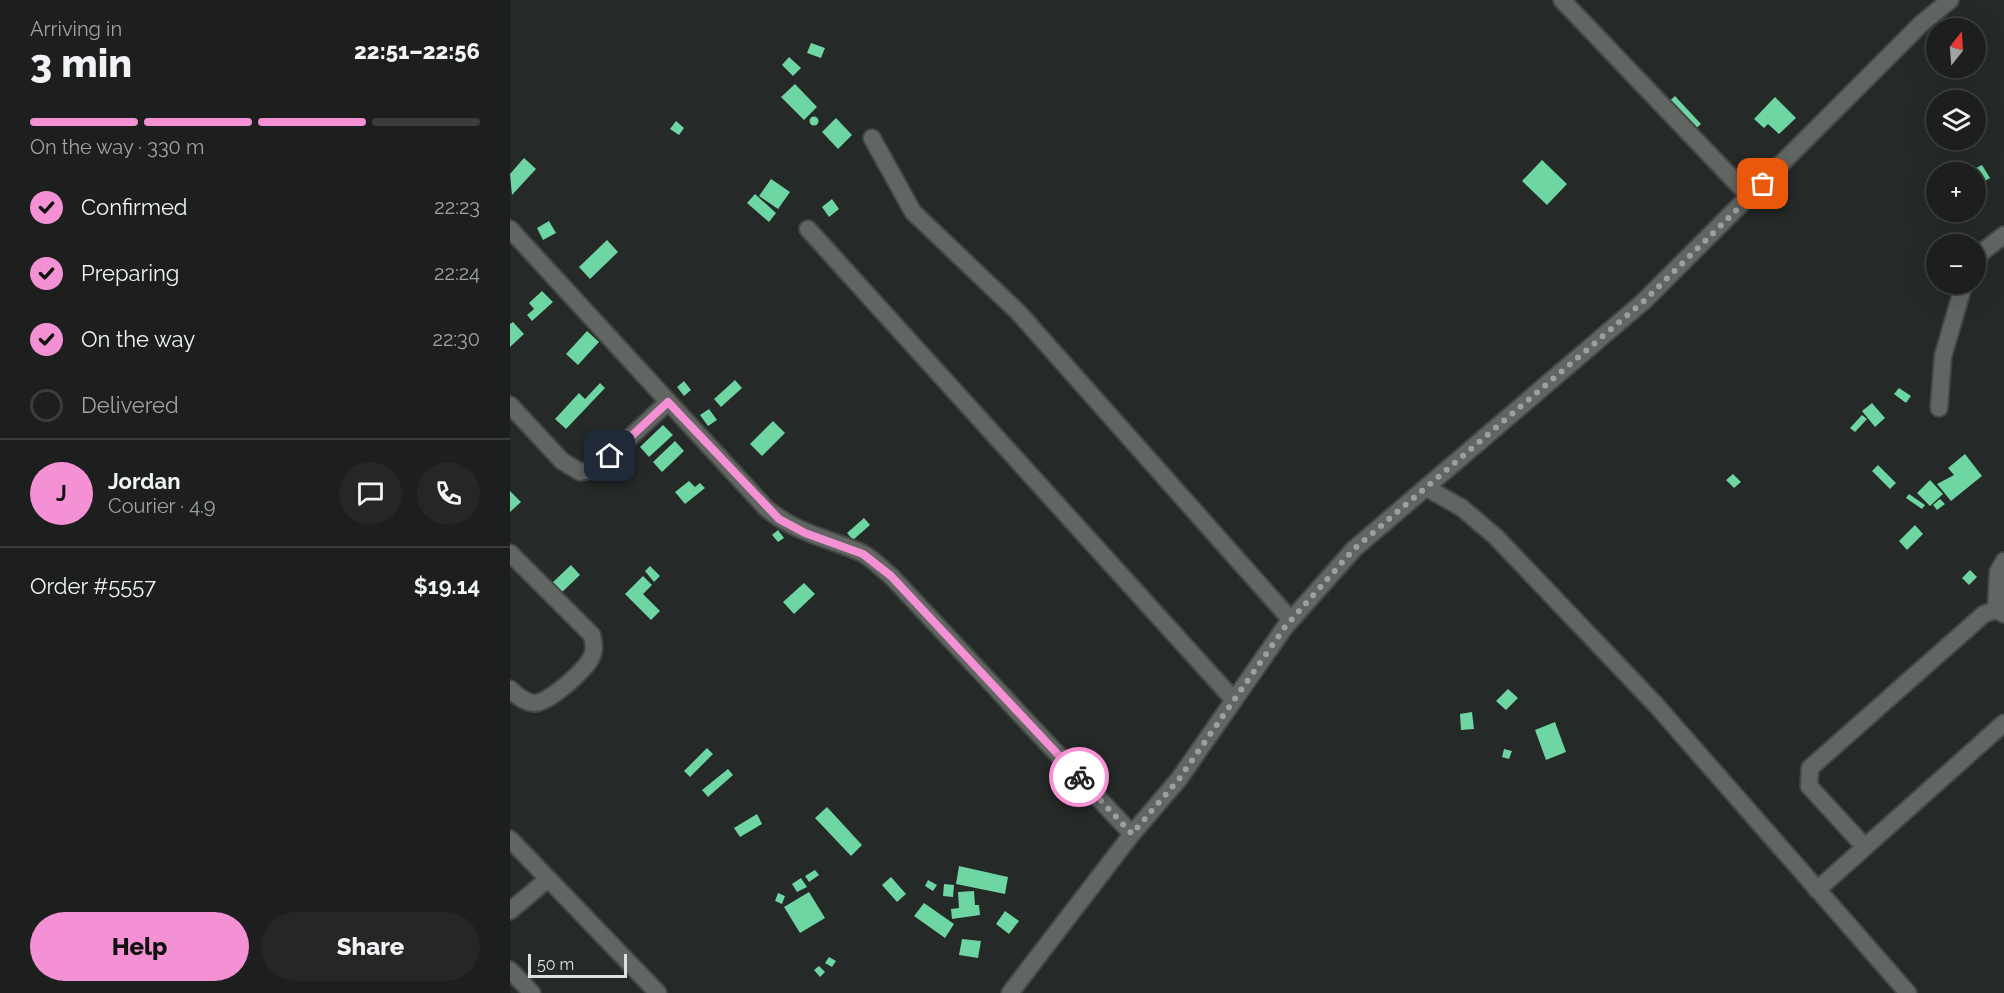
<!DOCTYPE html>
<html lang="en">
<head>
<meta charset="utf-8">
<style>
	:root { --surface:#1c1f1d; --page:#252726; --text:#f1f3f6; --muted:#a0a2a4; --line:#3a3d3b; --accent:#f491d4 }
	body { margin:0; font-family:Raleway,sans-serif; background:var(--page); color:var(--text); height:100vh; display:flex; flex-direction:column; font-size:22px; white-space:nowrap }
	* { box-sizing:border-box; margin:0 }
	p { font-size:20px; color:var(--muted) }
	.icon { flex:none; width:33px; height:33px; fill:none; stroke:currentColor; stroke-width:2; stroke-linecap:round; stroke-linejoin:round }
	.map { position:relative; flex:1; overflow:hidden }
	.side { display:flex; flex-direction:column; background:var(--surface); width:510px }
	.side>* { flex:none }
	.needle { width:39px; rotate:17deg }
	.buttons { position:absolute; left:1416px; top:18px; display:grid; gap:12px }
	.buttons a { display:grid; place-items:center; width:60px; height:60px; border-radius:50%; background:var(--surface); box-shadow:0 6px 24px #0002,0 0 0 2px var(--line); font-size:30px }
	.scale { position:absolute; left:18px; bottom:15px; width:99px; box-sizing:border-box; padding-left:6px; border:3px solid #dee0df; border-top:0; font-size:16px; line-height:21px; white-space:nowrap; color:#dee0df; -webkit-text-stroke:4px #252927; paint-order:stroke }
	.pin { position:absolute; display:grid; place-items:center; width:51px; height:51px; color:#fff; margin:-26px; border-radius:12px; box-shadow:0 3px 9px #0006 }
	.courier { position:absolute; display:grid; place-items:center; width:60px; height:60px; margin:-30px; border:4px solid #f491d4; border-radius:50%; background:#fff; color:#222; box-shadow:0 2px 8px #0007 }
	.head em { font-style:normal; font-weight:800 }
	.head div { display:flex; flex-direction:column-reverse }
	.head { display:flex; align-items:center; justify-content:space-between; height:102px; padding:0 30px }
	h1 { font-size:39px; font-weight:800; line-height:45px }
	.bar { display:grid; grid-template-columns:repeat(4,1fr); gap:9px 6px; align-content:center; height:72px; padding:0 30px }
	.bar i { height:8px; border-radius:4px; background:var(--line) }
	.bar .selected { background:var(--accent) }
	.bar p { grid-column:span 4 }
	.line { display:flex; align-items:center; gap:15px; padding:0 30px; border-top:2px solid var(--line) }
	.line div { flex:1 }
	.round { display:grid; place-items:center; flex:none; width:63px; height:63px; border-radius:32px; background:var(--page) }
	ol { padding:0 30px; list-style:none }
	li { display:flex; align-items:center; gap:18px; height:66px }
	li p { margin-inline-start:auto }
	li .icon { padding:6px; border-radius:50%; background:var(--accent); color:#111; stroke-width:4 }
	li:last-child { color:var(--muted) }
	li i { width:33px; height:33px; border:3px solid var(--line); border-radius:50% }
	.button { display:flex; gap:12px; margin-top:auto; padding:12px 30px }
	.button a { flex:1; height:69px; border-radius:36px; background:var(--accent); color:#111; font-size:24px; font-weight:800; line-height:69px; text-align:center }
	.button a+a { background:var(--page); color:var(--text) }
	main { display:flex; flex:1; min-height:0 }
	.map>svg:first-child { display:block }
</style>
</head>
<body>
<main>
<section class="side">
<div class="head"><div><h1>3 min</h1><p>Arriving in</p></div><em>22:51–22:56</em></div>
<div class="bar"><i class="selected"></i><i class="selected"></i><i class="selected"></i><i></i><p>On the way · 330 m</p></div>
<ol>
<li><svg class="icon" aria-label="check" viewBox="0 0 24 24"><path d="M5 12l5 5 9-10"/></svg>Confirmed<p>22:23</p></li>
<li><svg class="icon" aria-label="check" viewBox="0 0 24 24"><path d="M5 12l5 5 9-10"/></svg>Preparing<p>22:24</p></li>
<li><svg class="icon" aria-label="check" viewBox="0 0 24 24"><path d="M5 12l5 5 9-10"/></svg>On the way<p>22:30</p></li>
<li><i></i>Delivered</li>
</ol>
<div class="line" style="height:108px"><b class="round" style="background:var(--accent);color:#111">J</b><div><b>Jordan</b><p>Courier · 4.9</p></div><a class="round"><svg class="icon" aria-label="chat" viewBox="0 0 24 24"><path d="M4 5h16v11H9l-5 4z"/></svg></a><a class="round"><svg class="icon" aria-label="phone" viewBox="0 0 24 24"><path d="M5 4h4l2 5-3 2q2 4 5 5l2-3 5 2v4C11 20 4 13 5 4z"/></svg></a></div>
<div class="line" style="height:78px"><div>Order #5557</div><b>$19.14</b></div>
<div class="button"><a>Help</a><a>Share</a></div>
</section>
<div class="map">
<svg width="1494" height="993" viewBox="0 0 1494 993">
	<rect width="100%" height="100%" fill="#252927"/>
	<!-- building -->
	<g fill="#6dd6a2">
		<polygon points="301,43 315,48 311,58 297,53"/>
		<polygon points="279,57 291,68 283,76 272,65"/>
		<polygon points="285,84 307,107 294,120 271,97"/>
		<polygon points="1165,96 1191,124 1182,132 1156,104"/>
		<polygon points="1265,97 1286,118 1269,134 1258,124 1254,128 1244,119"/>
		<circle cx="304" cy="121" r="4.5"/>
		<polygon points="326,118 342,135 328,149 312,132"/>
		<polygon points="166,121 174,128 169,135 160,129"/>
		<polygon points="14,158 26,169 2,195 0,174"/>
		<polygon points="1032,160 1057,184 1037,205 1012,181"/>
		<polygon points="1472,165 1480,178 1470,184 1462,170"/>
		<polygon points="261,179 280,192 268,209 249,196"/>
		<polygon points="245,194 266,213 259,222 237,203"/>
		<polygon points="322,199 329,209 319,217 312,207"/>
		<polygon points="39,221 46,233 33,240 27,228"/>
		<polygon points="97,240 108,252 80,279 69,267"/>
		<polygon points="32,291 43,302 22,321 17,315 24,309 19,303"/>
		<polygon points="3,322 14,334 0,347 0,324"/>
		<polygon points="77,331 89,342 68,365 56,354"/>
		<polygon points="225,380 232,388 211,407 204,399"/>
		<polygon points="174,381 181,390 174,396 167,387"/>
		<polygon points="90,383 95,388 56,429 45,419 69,393 75,399"/>
		<polygon points="1389,388 1401,396 1396,403 1384,394"/>
		<polygon points="1362,403 1375,418 1365,427 1352,411"/>
		<polygon points="199,409 207,420 198,426 190,415"/>
		<polygon points="1352,415 1357,419 1345,432 1340,428"/>
		<polygon points="263,421 275,433 252,456 240,444"/>
		<polygon points="153,425 163,435 139,457 130,447"/>
		<polygon points="165,441 174,451 152,472 143,462"/>
		<polygon points="1455,454 1472,476 1441,501 1427,484 1444,475 1438,468"/>
		<polygon points="1368,465 1386,483 1380,489 1362,471"/>
		<polygon points="1223,474 1231,482 1224,488 1216,480"/>
		<polygon points="1420,480 1433,494 1420,506 1407,493"/>
		<polygon points="179,481 185,487 190,483 195,488 175,504 165,492"/>
		<polygon points="0,491 11,502 0,512"/>
		<polygon points="1399,494 1415,505 1412,509 1396,498"/>
		<polygon points="1430,499 1435,504 1427,510 1423,505"/>
		<polygon points="354,518 360,525 343,540 337,533"/>
		<polygon points="1405,525 1413,534 1397,550 1389,541"/>
		<polygon points="268,530 274,538 268,542 262,535"/>
		<polygon points="61,565 70,575 51,593 42,583"/>
		<polygon points="140,566 150,576 144,582 135,571"/>
		<polygon points="1460,570 1467,577 1459,585 1452,578"/>
		<polygon points="133,576 142,585 133,594 150,611 141,620 115,594"/>
		<polygon points="294,583 305,594 284,614 273,602"/>
		<polygon points="998,689 1008,698 996,710 986,701"/>
		<polygon points="962,712 964,729 951,730 950,714"/>
		<polygon points="1045,722 1056,752 1036,760 1025,730"/>
		<polygon points="197,748 203,754 180,777 174,771"/>
		<polygon points="994,749 1002,751 999,759 992,757"/>
		<polygon points="218,769 223,775 198,797 192,790"/>
		<polygon points="317,807 352,845 341,856 305,818"/>
		<polygon points="247,814 252,824 230,837 224,828"/>
		<polygon points="449,866 498,877 495,894 446,884"/>
		<polygon points="305,870 309,875 299,882 295,876"/>
		<polygon points="381,877 396,894 387,902 372,885"/>
		<polygon points="291,878 297,887 287,892 282,884"/>
		<polygon points="418,880 427,885 423,891 415,886"/>
		<polygon points="434,884 444,885 443,897 433,896"/>
		<polygon points="464,891 465,905 469,905 470,915 442,919 441,909 449,908 448,892"/>
		<polygon points="299,892 315,918 290,933 274,907"/>
		<polygon points="268,893 275,896 272,904 265,901"/>
		<polygon points="414,903 444,924 435,938 404,916"/>
		<polygon points="495,911 509,921 499,934 486,924"/>
		<polygon points="452,939 471,941 468,958 449,955"/>
		<polygon points="319,957 326,961 322,967 315,963"/>
		<polygon points="309,966 315,972 310,977 304,970"/>
	</g>
	<g fill="none" stroke-linecap="round" stroke-linejoin="round">
		<defs>
			<g id="minor">
				<polyline points="1052,0 1240,197"/>
				<polyline points="362,138 403,212 508,312 781,620"/>
				<path d="M 0,229 L 256,508 C 285,533 318,538 352,553 C 362,558 372,569 381,576 L 622,834"/>
				<polyline points="298,229 724,700"/>
				<polyline points="1466,262 1472,252 1494,235"/>
				<polyline points="0,405 52,461 70,472 86,469 158,402"/>
				<polyline points="1429,408 1433,356 1454,284"/>
				<polyline points="917,488 952,508 986,537 1146,705 1398,993"/>
				<path d="M 0,553 L 82,635 C 84,644 85,650 81,658 C 75,670 38,704 24,703 C 14,702 7,696 0,689"/>
				<polyline points="1486,610 1488,572 1494,561"/>
				<polyline points="0,839 148,993"/>
				<polyline points="1354,846 1299,786 1300,768 1474,614 1486,610 1494,614"/>
				<polyline points="1307,890 1494,723"/>
				<polyline points="0,911 38,879"/>
				<polyline points="0,970 22,993"/>
				<polyline points="500,993 622,834 669,779 775,627 844,549 1134,301 1411,24 1440,0"/>
			</g>
		</defs>
		<!-- minor casing -->
		<use href="#minor" stroke="#444745" stroke-width="20"/>
		<!-- minor -->
		<use href="#minor" stroke="#626663" stroke-width="16"/>
	</g>
	<g fill="none" stroke-linecap="round" stroke-linejoin="round">
		<!-- done -->
		<polyline stroke="#9da09f" stroke-width="6" stroke-dasharray="0 10.8" points="569,777 622,834 669,779 775,627 844,549 1134,301 1253,184"/>
		<!-- route -->
		<polyline stroke="#f491d4" stroke-width="8" points="100,456 158,402 269,519 295,533 353,554 381,576 569,777"/>
	</g>
</svg>
<div class="buttons">
<a><svg class="needle" viewBox="-14 -14 28 28"><path d="M0-13l5 13h-10z" fill="#e53935"/><path d="M0 13l5-13h-10z" fill="#a0a2a4"/></svg></a>
<a><svg class="icon" aria-label="layers" viewBox="0 0 24 24"><path d="M12 4l9 5-9 5-9-5zM3 14l9 5 9-5"/></svg></a>
<a>+</a>
<a>−</a>
</div>
<div class="scale">50 m</div>
<div class="pin" style="left:1253px;top:184px;background:#ea580c"><svg class="icon" aria-label="bag" viewBox="0 0 24 24"><path d="M5 8h14l-1 12H6zM9 8a3 3 0 0 1 6 0"/></svg></div>
<div class="pin" style="left:100px;top:456px;background:#1f2937"><svg class="icon" aria-label="home" viewBox="0 0 24 24"><path d="M3 11l9-7 9 7M6 9v11h12V9"/></svg></div>
<div class="courier" style="left:569px;top:777px"><svg class="icon" aria-label="bike" viewBox="0 0 24 24"><circle cx="6" cy="16" r="4"/><circle cx="18" cy="16" r="4"/><path d="M6 16l4-8h5l3 8M10 8l3 8H6M13 5h3"/></svg></div>
</div>
</main>
</body>
</html>
